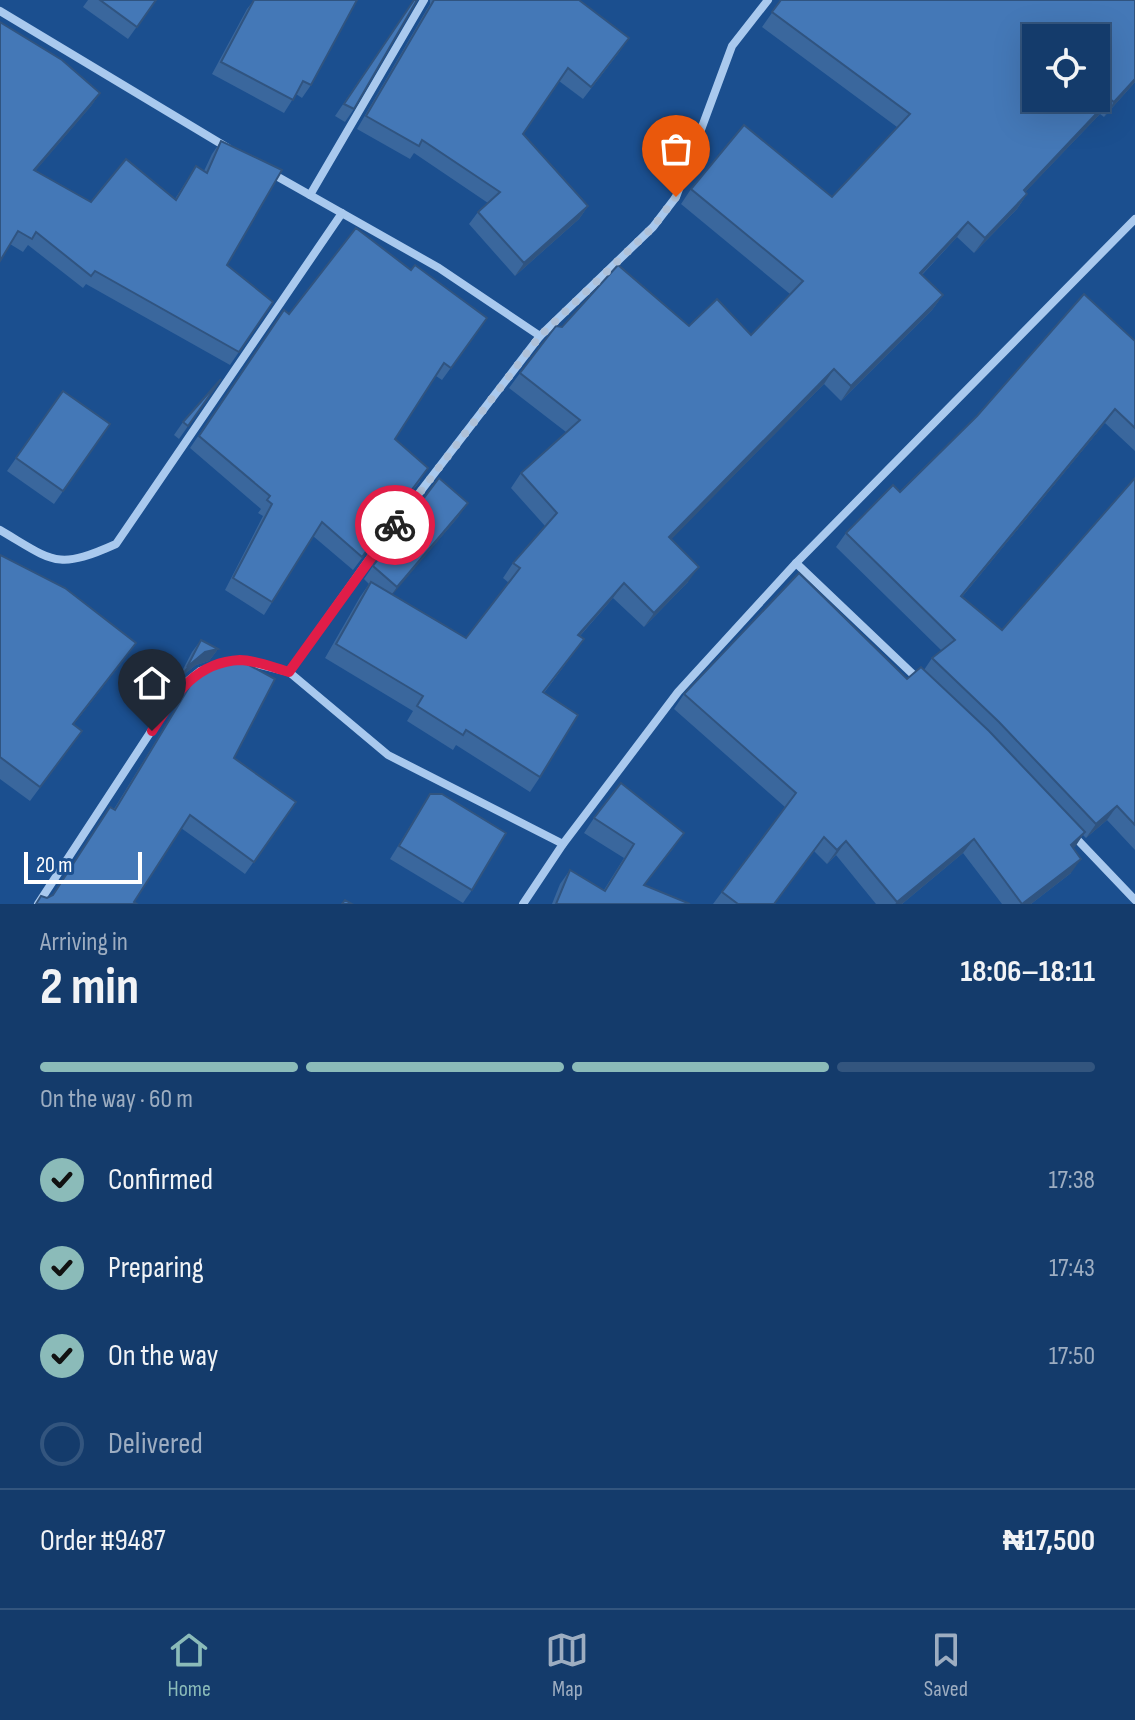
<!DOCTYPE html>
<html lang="en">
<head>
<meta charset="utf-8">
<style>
	:root { --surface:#143b6b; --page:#1d4271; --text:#f1f3f6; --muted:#9dadc1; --line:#33557e; --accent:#8bbbb9 }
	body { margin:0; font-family:"Sofia Sans Condensed",sans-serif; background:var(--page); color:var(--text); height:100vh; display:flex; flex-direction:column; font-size:30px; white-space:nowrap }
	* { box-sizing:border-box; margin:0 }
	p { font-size:26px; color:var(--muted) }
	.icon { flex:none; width:44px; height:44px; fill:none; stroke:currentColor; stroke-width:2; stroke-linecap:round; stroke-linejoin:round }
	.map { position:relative; height:904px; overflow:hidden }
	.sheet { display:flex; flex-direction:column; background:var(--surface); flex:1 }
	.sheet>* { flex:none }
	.tools { position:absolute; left:1022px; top:24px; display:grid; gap:16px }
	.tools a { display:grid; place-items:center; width:88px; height:88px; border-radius:0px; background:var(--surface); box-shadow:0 8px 32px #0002,0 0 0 2px var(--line); font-size:40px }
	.scale { position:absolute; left:24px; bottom:20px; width:118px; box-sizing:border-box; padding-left:8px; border:4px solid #fff; border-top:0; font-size:22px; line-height:28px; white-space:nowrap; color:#fff; -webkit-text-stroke:6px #1b4f8f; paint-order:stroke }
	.pin { position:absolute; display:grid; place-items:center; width:68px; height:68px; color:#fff; margin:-82px -34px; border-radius:50% 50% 50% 0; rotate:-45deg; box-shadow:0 0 8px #0007 }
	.pin .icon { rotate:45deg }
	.courier { position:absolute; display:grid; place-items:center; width:80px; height:80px; margin:-40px; border:6px solid #e11d48; border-radius:50%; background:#fff; color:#222; box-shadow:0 2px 10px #0007 }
	.overview em { font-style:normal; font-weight:700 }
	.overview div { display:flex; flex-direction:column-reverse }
	.overview { display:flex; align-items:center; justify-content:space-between; height:136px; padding:0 40px }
	h1 { font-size:52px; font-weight:700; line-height:60px }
	.bar { display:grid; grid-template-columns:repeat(4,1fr); gap:12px 8px; align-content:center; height:96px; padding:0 40px }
	.bar i { height:10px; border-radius:6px; background:var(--line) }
	.bar .active { background:var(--accent) }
	.bar p { grid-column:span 4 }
	.line { display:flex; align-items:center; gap:20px; padding:0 40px; border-top:2px solid var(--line) }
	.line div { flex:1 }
	ol { padding:0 40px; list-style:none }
	li { display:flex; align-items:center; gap:24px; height:88px }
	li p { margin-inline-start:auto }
	li .icon { padding:8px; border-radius:50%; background:var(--accent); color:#111; stroke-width:4 }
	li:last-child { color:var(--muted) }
	li i { width:44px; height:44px; border:4px solid var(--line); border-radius:50% }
	.tab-bar { display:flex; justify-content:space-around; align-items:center; height:112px; border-top:2px solid var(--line); background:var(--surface); font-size:22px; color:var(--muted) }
	.tab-bar a { display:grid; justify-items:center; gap:4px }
	.tab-bar .active { color:var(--accent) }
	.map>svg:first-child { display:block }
</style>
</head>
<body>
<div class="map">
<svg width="1135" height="904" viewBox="0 0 1135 904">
	<rect width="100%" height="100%" fill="#1b4f8f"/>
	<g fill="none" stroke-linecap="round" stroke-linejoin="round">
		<!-- street -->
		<g stroke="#a9c9ee" stroke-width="8">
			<polyline points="0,11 228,148"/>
			<polyline points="271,173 439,268 540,336"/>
			<polyline points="310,195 424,0"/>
			<path d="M 0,530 C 53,561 56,571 116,544 L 342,213"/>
			<polyline points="796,563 920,681"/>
			<polyline points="229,663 240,660 289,672 388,755 563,844"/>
			<polyline points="289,672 380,544 540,336 653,227 676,197 732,46 768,0"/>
			<polyline points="1073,835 1135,900"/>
			<polyline points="38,904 180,687 200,671 216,666"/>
			<polyline points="523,904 563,844 678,692 796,563 1135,219"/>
		</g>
	</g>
	<!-- wall -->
	<g fill="#3a679d">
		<polygon points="88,0 156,0 128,39 83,7"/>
		<polygon points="254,0 311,85 302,98 296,94 284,113 212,74 247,9"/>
		<polygon points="414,0 354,109 345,122 335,116"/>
		<polygon points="430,0 579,0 620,51 583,99 559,81 523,134 588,206 579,219 515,276 469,224 478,212 488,203 414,153 410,159 357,129 430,4"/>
		<polygon points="781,0 1135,82 1104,117 1100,114 1025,192 1027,194 1017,209 974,253 957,237 922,275 943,295 932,310 841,401 824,384 671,539 688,582 644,627 613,598 580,636 584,639 544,693 540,777 530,792 456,745 453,750 407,721 413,711 325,658 360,597 369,584 364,579 373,566 459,516 392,594 466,638 509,583 503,578 513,563 545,526 511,488 521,473 566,432 509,388 520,373 562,327 689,326 751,335 790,294 681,204 691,189 832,197 897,127 762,27"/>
		<polygon points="0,22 100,93 91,106 35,171 91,202 175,199 196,166 204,171 212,154 221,141 227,265 273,302 230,365 86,284 83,288 28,245 23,252 10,244"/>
		<polygon points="411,270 487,318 442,380 436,376 395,439 420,481 353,570 313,536 264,615 225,590 263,516 258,513 261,509 190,448 284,310 289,314"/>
		<polygon points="1135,341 1135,451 1105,423 962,597 1002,630 1135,478 1135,850 1107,820 1086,838 1083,835 1073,848 1071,873 1031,904 1002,904 963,853 902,904 876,904 836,855 827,864 814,851 774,904 713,904 785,807 674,709 684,694 907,679 924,670 932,658 942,651 836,547 846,533 900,492"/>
		<polygon points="221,379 179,439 174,435 183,422"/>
		<polygon points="63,391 110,424 54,504 7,471"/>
		<polygon points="0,555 126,657 73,725 82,731 30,801 0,779"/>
		<polygon points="201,640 218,649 209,661 196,665 178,679 192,652"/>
		<polygon points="194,679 234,758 296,802 245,874 181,828 47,898 52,896 114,809"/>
		<polygon points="430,794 472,890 463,903 390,859"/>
		<polygon points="594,818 674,847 644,885 690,904 552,904 560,884 570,870 604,890 624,858 584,833"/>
	</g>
	<!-- shaded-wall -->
	<g fill="#305480">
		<polygon points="1135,79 1135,82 1104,117 1114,102"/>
		<polygon points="100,93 91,106 25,183 34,170"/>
		<polygon points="1110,99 1100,114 1013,205 1024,190"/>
		<polygon points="1027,194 1017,209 974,253 985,238"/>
		<polygon points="588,206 579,219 515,276 524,263"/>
		<polygon points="968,222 957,237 909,288 920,273"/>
		<polygon points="943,295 932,310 841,401 851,386"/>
		<polygon points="834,369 824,384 659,552 669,537"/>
		<polygon points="1115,409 1105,423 951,610 961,596"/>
		<polygon points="468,503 459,516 388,600 397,587"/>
		<polygon points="699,567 688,582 644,627 654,613"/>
		<polygon points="624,583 613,598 568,649 578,635"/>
		<polygon points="136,643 126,657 63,738 73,724"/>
		<polygon points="218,649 209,661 196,665 178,679 187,667 205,652"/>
		<polygon points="1117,806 1107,820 1086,838 1096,824"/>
		<polygon points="1085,832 1075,847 1060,859 1071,845"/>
		<polygon points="974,839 963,853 902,904 895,904"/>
		<polygon points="846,841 836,855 827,864 837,850"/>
		<polygon points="1081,859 1071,873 1031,904 1022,904"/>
	</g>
	<!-- building -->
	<g fill="#4478b7" stroke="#305480" stroke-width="2" fill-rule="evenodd">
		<polygon points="100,0 156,0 137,27"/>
		<polygon points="254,0 357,0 311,85 303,81 293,100 221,62"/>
		<polygon points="414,0 417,0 354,109 344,104"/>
		<polygon points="434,0 579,0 629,38 591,87 568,68 523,134 588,206 524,263 478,212 500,192 422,140 419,146 366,116"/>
		<path d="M 781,0 L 1135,0 L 1135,79 L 1114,102 L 1110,99 L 1024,190 L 1027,194 L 985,238 L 968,222 L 920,273 L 943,295 L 851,386 L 834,369 L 669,537 L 699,567 L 654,613 L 624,583 L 578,635 L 584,639 L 543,692 L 578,715 L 540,777 L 466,730 L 463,735 L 417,706 L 423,696 L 336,644 L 371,582 L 466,638 L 520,568 L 513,563 L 557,513 L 521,473 L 580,420 L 520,373 L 556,326 L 562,327 L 618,265 L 689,326 L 717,299 L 751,335 L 803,281 L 691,189 L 744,125 L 832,197 L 910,114 L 772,12 ZM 1036,38 L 1096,38 L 1096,98 L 1036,98 Z"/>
		<polygon points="0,22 62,60 100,93 34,170 91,202 126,159 176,200 196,166 207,173 221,141 282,170 227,265 273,302 239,352 95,271 91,276 36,232 32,239 18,231 0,261"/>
		<polygon points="356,228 411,270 415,265 487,318 451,368 444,363 395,439 428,468 362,557 322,522 272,602 233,578 272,504 267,500 270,496 199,436 284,310 289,314"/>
		<polygon points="1084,294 1135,341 1135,428 1115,409 961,596 1002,630 1135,478 1135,825 1117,806 1096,824 999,722 932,658 955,640 846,533 893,485 900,492 977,416"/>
		<polygon points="221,379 188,426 183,422"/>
		<polygon points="63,391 110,424 63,491 16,458"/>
		<polygon points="439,478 468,503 397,587 373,566"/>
		<polygon points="0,555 65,588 136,643 73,724 82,731 40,787 0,757"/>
		<polygon points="799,573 907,679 921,667 989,731 1085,832 1071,845 1081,859 1022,904 974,839 897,902 846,841 837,850 824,837 774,904 738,904 722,892 796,793 684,694"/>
		<polygon points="201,640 218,649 205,652 187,667"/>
		<polygon points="236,658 275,679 234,758 296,802 254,862 190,815 134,902 137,904 36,904 41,896 47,898 53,895 110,807 115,810 194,679 212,665"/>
		<polygon points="621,783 684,833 644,885 690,904 556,904 570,870 605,891 634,844 594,818"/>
		<polygon points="430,794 442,794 506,833 472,890 399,846"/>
		<polygon points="345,900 352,904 342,904"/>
	</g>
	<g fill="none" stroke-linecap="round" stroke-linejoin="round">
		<!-- done -->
		<polyline stroke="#afc1d8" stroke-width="8" stroke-dasharray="0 14.4" points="395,525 540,336 653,227 676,197"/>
		<!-- route -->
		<path stroke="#e11d48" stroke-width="10" d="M 152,731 C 174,697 194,662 240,660 C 255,660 274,668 289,672 L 395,525"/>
	</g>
</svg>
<div class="tools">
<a><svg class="icon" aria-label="locate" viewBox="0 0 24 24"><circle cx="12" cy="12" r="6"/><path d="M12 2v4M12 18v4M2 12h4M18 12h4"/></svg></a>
</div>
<div class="scale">20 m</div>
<div class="pin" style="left:676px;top:197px;background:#ea580c"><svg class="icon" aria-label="bag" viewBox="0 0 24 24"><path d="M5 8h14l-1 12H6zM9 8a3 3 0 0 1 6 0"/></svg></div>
<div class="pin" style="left:152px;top:731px;background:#1f2937"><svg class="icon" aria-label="home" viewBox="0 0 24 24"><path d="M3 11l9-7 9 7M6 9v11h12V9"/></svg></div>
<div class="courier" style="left:395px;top:525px"><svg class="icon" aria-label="bike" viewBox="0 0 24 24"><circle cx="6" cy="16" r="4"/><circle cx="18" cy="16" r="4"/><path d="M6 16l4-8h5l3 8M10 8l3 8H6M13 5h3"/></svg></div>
</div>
<section class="sheet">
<div class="overview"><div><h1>2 min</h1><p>Arriving in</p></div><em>18:06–18:11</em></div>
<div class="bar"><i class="active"></i><i class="active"></i><i class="active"></i><i></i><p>On the way · 60 m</p></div>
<ol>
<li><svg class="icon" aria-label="check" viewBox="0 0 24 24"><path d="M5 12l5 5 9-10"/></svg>Confirmed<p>17:38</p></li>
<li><svg class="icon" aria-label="check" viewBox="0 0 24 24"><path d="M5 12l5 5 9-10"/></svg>Preparing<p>17:43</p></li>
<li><svg class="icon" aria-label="check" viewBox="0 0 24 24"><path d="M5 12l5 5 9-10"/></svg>On the way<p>17:50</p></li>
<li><i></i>Delivered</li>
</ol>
<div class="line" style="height:104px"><div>Order #9487</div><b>₦17,500</b></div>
</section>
<nav class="tab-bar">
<a class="active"><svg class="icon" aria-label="home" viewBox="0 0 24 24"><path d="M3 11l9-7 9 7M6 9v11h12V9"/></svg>Home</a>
<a><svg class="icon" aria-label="map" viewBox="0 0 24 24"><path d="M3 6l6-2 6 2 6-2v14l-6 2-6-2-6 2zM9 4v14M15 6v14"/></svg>Map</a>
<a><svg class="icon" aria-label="saved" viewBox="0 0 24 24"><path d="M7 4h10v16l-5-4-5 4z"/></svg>Saved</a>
</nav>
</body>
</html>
